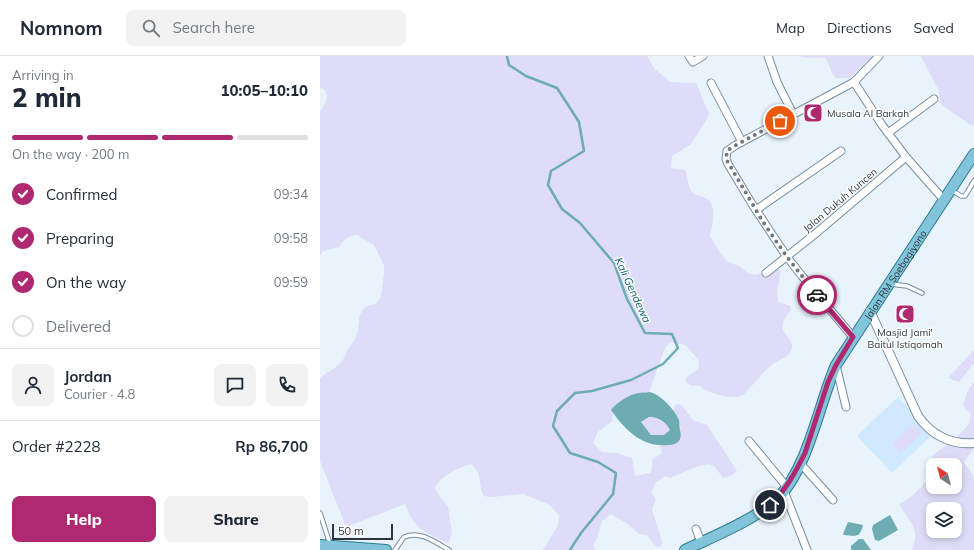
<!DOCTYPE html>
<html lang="en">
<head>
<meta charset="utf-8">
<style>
	:root { --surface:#fff; --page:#f2f2f3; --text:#1f2937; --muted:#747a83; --line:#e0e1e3; --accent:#ae2970 }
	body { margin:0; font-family:Mulish,sans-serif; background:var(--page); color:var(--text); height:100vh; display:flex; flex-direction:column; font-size:15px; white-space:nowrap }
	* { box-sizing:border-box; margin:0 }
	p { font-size:13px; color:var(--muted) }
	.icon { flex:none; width:22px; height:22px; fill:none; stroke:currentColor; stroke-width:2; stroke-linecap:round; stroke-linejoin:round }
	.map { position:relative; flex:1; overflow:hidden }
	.panel { display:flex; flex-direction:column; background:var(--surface); width:320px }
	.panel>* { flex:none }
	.needle { width:26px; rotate:324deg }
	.buttons { position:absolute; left:606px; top:402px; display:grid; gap:8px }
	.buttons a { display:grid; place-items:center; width:36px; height:36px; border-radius:8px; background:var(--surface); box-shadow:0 2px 6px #0003; font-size:20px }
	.scale { position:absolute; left:12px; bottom:10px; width:61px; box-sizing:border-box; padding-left:4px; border:2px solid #2c363e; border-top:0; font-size:11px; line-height:14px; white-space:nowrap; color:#2c363e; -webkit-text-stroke:3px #fefefe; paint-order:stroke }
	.pin { position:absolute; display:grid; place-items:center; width:34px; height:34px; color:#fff; margin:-17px; border:2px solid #fff; border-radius:50%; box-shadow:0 1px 4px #0007 }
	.courier { position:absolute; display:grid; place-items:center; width:40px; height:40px; margin:-20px; border:3px solid #ae2970; border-radius:50%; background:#fff; color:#222; box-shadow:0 1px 5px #0007 }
	.overview em { font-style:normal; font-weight:800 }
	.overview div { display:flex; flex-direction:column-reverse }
	.overview { display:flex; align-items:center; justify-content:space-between; height:68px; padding:0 12px }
	h1 { font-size:26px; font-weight:800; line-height:30px }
	.bar { display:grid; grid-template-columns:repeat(4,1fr); gap:6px 4px; align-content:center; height:48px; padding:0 12px }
	.bar i { height:5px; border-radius:3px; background:var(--line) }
	.bar .current { background:var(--accent) }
	.bar p { grid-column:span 4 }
	.line { display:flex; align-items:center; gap:10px; padding:0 12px; border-top:1px solid var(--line) }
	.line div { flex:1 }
	.round { display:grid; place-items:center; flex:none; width:42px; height:42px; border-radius:8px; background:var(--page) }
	ol { padding:0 12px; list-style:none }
	li { display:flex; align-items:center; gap:12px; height:44px }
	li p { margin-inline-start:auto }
	li .icon { padding:4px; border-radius:50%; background:var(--accent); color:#fff; stroke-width:4 }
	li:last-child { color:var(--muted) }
	li i { width:22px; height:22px; border:2px solid var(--line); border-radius:50% }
	.primary-button { display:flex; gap:8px; margin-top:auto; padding:8px 12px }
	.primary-button a { flex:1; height:46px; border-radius:8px; background:var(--accent); color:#fff; font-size:16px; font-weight:800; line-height:46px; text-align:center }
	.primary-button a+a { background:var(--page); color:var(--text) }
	header { display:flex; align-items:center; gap:24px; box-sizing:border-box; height:56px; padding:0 20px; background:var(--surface); border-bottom:1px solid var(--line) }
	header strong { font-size:19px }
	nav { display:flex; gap:22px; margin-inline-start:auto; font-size:14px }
	.search { width:280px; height:36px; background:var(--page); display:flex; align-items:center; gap:10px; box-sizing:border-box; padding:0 14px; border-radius:8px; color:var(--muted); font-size:15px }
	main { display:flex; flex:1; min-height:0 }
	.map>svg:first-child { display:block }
</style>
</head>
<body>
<header>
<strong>Nomnom</strong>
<div class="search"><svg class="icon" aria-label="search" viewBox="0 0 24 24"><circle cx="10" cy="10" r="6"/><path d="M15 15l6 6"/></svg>Search here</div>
<nav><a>Map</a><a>Directions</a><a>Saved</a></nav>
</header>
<main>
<section class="panel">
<div class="overview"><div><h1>2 min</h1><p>Arriving in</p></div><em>10:05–10:10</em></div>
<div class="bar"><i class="current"></i><i class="current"></i><i class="current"></i><i></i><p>On the way · 200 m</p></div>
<ol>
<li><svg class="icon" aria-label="check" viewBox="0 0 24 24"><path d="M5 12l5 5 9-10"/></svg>Confirmed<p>09:34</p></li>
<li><svg class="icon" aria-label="check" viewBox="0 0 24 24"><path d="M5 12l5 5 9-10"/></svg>Preparing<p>09:58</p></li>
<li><svg class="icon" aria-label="check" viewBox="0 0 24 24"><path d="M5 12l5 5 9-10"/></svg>On the way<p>09:59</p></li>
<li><i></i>Delivered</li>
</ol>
<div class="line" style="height:72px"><a class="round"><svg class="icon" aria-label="person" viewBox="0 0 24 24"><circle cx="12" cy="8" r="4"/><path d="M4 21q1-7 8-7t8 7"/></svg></a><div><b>Jordan</b><p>Courier · 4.8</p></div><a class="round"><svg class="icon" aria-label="chat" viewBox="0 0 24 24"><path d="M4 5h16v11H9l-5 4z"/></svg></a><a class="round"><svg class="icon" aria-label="phone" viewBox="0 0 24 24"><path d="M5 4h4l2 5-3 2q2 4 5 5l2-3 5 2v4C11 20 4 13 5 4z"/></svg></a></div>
<div class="line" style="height:52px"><div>Order #2228</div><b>Rp 86,700</b></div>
<div class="primary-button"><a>Help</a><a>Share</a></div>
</section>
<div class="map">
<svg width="654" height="494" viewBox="0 0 654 494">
	<rect width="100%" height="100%" fill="#e9f3fc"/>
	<!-- built -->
	<polygon fill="#d0e9fe" points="578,341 613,378 572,417 537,380"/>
	<!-- green -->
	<g fill="#dedcf8" fill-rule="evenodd">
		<path d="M 0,0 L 327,0 L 334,12 L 350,26 L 376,27 L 389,58 L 385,66 L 371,88 L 352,100 L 351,112 C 356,114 360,113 365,114 C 368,120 368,131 371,135 C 374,140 380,139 385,142 C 398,147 392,170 390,180 L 401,198 L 408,206 L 419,210 L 428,217 L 435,219 L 456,213 L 460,214 C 461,225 454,236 459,246 L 470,250 L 471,254 C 468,258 464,262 463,267 C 460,279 474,282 472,292 C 470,301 460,303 453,308 C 442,316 434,329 423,339 C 412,345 394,337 383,333 L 381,330 C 374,329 368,332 365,323 C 371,316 382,316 378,303 L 365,289 L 350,286 L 345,292 L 329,336 L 319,337 L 298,347 L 291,354 L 293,358 L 292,365 L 278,376 L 273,387 L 282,396 L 296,397 L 312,402 L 315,420 L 330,417 L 332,413 L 332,404 L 342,397 L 340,390 L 353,388 L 359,384 C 363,374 359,363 354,354 L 355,349 L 359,348 L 363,351 L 373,364 L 387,369 L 417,415 L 412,419 L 403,422 L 395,411 L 390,408 L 378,410 L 350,422 L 346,420 L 336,426 L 331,436 L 336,443 L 332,453 L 342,485 L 341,490 L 336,491 L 327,479 L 319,478 L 308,468 L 291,458 L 282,465 L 277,482 L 273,489 L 276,494 L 223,494 L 238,469 L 239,459 L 230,449 L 203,438 L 171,441 L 164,440 C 157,427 164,418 151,408 C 137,412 122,419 114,432 L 121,442 L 128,451 L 132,478 L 128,487 C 105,476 94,473 85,448 L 26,471 L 0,405 L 0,322 C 7,316 19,311 24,302 C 25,300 26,297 27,294 C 30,290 34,286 36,281 C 40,273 37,263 42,255 C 48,246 56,252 61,241 L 64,217 L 64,210 L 61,203 L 54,189 L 37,179 C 28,180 24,183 19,191 L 3,195 L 0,200 L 0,55 L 6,46 L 7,39 L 4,33 L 0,32 Z"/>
		<path d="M 479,0 L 567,0 L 548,4 L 530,22 L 516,22 C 510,16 510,9 505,2 C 497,1 487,3 479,0 Z"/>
		<polygon points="601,0 654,0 654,70 649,68 623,50 620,46 619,35"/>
		<polygon points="654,294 654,308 653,308 639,326 628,322"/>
		<path d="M 654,326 L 654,393 L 644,406 L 654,421 L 654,494 L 592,494 C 601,472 590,467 579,448 C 595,441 601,430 613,418 L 613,431 L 635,431 L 635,409 L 615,409 L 612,400 L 640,378 L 649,368 L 651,358 L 643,350 L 647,336 ZM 613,453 L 635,453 L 635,475 L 613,475 Z"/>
		<path d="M 329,361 C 338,360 347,367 350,374 L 344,379 L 331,379 L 321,366 Z"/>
		<polygon points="593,368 602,377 581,397 572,388"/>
	</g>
	<!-- water -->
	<g fill="#6dacb1" fill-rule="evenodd">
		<path d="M 329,336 C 339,337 354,353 358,362 C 360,365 359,370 360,374 C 361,377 361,380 360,383 C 358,388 352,389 347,389 C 323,392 304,373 291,354 C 296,347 310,338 319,337 C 323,336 326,337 329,336 ZM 329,361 C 338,360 347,367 350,374 L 344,379 L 331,379 L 321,366 Z"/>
		<polygon points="570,459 578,474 559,485 555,484 552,473 553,469"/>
		<path d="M 528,466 L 543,469 C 540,482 536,480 524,479 L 523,478 Z"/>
		<polygon points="539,483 543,483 551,494 531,494 531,490"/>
	</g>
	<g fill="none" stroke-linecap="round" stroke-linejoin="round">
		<!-- stream -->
		<polyline stroke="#6dacb1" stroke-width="2.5" points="187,0 189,9 206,20 237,32 259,66 264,95 231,115 228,129 242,153 260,167 294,207 307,243 325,277 352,278 358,292 343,308 311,324 272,335 255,337 237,355 233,370 250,397 278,406 296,417 293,438 261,477 250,494"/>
		<defs>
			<g id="service">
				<polyline points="631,134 641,140 645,140 654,125"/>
				<polyline points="570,228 587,230 602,237"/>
				<polyline points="0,457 10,488"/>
				<path d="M 75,494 L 84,481 C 100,474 115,486 129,494"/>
			</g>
			<g id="minor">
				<polyline points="369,0 373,6 383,0"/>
				<polyline points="448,0 457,26 473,58"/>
				<polyline points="534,26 559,0"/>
				<polyline points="391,27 422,86"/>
				<polyline points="568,77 614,43"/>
				<polyline points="436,154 521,95"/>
				<polyline points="446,217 495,178 586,101"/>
				<polyline points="533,281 482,220 467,201 432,148 408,108 406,103 407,95 416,89 534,26 562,69 586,101 624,144"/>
				<polyline points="516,309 526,351"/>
				<polyline points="429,385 467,431"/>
				<polyline points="480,407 513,444"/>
				<polyline points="464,435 487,494"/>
				<polyline points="376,473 381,486"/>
			</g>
			<path id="tertiary" d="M 550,255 L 598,360 C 611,379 631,389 654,387"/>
			<g id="primary">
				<polyline points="0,489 66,494"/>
				<path id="s1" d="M 365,494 C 394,480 435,464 458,442 C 488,412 499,348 516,309 L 654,98"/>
			</g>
		</defs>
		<!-- service casing -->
		<use href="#service" stroke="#778da1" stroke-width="5.5"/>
		<!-- minor casing -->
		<use href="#minor" stroke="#778da1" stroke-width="9"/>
		<!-- tertiary casing -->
		<use href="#tertiary" stroke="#778da1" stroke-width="10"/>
		<!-- primary casing -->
		<use href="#primary" stroke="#2d7a93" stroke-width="12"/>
		<!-- service -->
		<use href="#service" stroke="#fff" stroke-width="3.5"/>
		<!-- minor -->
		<use href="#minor" stroke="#fff" stroke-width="7"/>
		<!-- tertiary -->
		<use href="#tertiary" stroke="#fff" stroke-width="8"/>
		<!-- primary -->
		<use href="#primary" stroke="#82c5da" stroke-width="10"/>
	</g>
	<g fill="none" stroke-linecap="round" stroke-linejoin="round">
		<!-- done -->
		<polyline stroke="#6e7880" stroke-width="4" stroke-dasharray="0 7.2" points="460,65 411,92 407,95 406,103 443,166 467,201 497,239"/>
		<!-- route -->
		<path stroke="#ae2970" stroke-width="5" d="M 450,449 C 466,434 475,417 485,397 L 508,326 L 516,309 L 533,281 L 497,239"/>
	</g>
	<!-- icons -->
	<defs>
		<symbol id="mosque-square" viewBox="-11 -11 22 22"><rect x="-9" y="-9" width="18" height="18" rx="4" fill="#ae2970" stroke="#fefefe"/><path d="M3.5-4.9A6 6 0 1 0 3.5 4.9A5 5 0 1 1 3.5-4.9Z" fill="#fff"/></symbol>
	</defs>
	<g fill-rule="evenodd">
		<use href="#mosque-square" x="482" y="46" width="22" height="22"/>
		<use href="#mosque-square" x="574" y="247" width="22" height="22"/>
	</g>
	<g text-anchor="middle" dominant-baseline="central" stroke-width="3" stroke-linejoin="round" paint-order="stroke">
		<!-- poi labels -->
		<g font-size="10" fill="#2c363e" stroke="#fefefe" text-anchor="start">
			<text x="507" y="57">Musala Al Barkah</text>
			<text x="585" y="276" text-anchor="middle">Masjid Jami'<tspan x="585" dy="12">Baitul Istiqomah</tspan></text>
		</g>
		<!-- street labels -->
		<g font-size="10" fill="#2c363e" stroke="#fefefe">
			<text transform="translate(520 144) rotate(-40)">Jalan Dukuh Kuncen</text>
			<text stroke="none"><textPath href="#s1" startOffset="361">Jalan RM Soebagiyono</textPath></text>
		</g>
		<!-- water labels -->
		<g font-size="11" font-style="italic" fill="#06646a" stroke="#fefefe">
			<text transform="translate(313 234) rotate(65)">Kali Gendewa</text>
		</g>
	</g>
</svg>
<div class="buttons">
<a><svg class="needle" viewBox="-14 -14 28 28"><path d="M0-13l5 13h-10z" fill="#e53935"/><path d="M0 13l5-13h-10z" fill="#747a83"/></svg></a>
<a><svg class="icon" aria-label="layers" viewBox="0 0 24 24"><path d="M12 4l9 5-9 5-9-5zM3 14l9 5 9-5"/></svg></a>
</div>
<div class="scale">50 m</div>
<div class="pin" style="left:460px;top:65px;background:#ea580c"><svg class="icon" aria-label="bag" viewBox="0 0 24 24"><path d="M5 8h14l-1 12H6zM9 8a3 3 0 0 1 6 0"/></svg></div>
<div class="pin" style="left:450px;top:449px;background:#1f2937"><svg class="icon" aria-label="home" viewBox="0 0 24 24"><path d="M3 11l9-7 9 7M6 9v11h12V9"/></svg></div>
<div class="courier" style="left:497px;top:239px"><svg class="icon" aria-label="car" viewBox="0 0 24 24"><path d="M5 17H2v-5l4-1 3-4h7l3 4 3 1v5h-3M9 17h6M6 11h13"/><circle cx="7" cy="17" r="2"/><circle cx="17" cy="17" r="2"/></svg></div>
</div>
</main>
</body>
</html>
